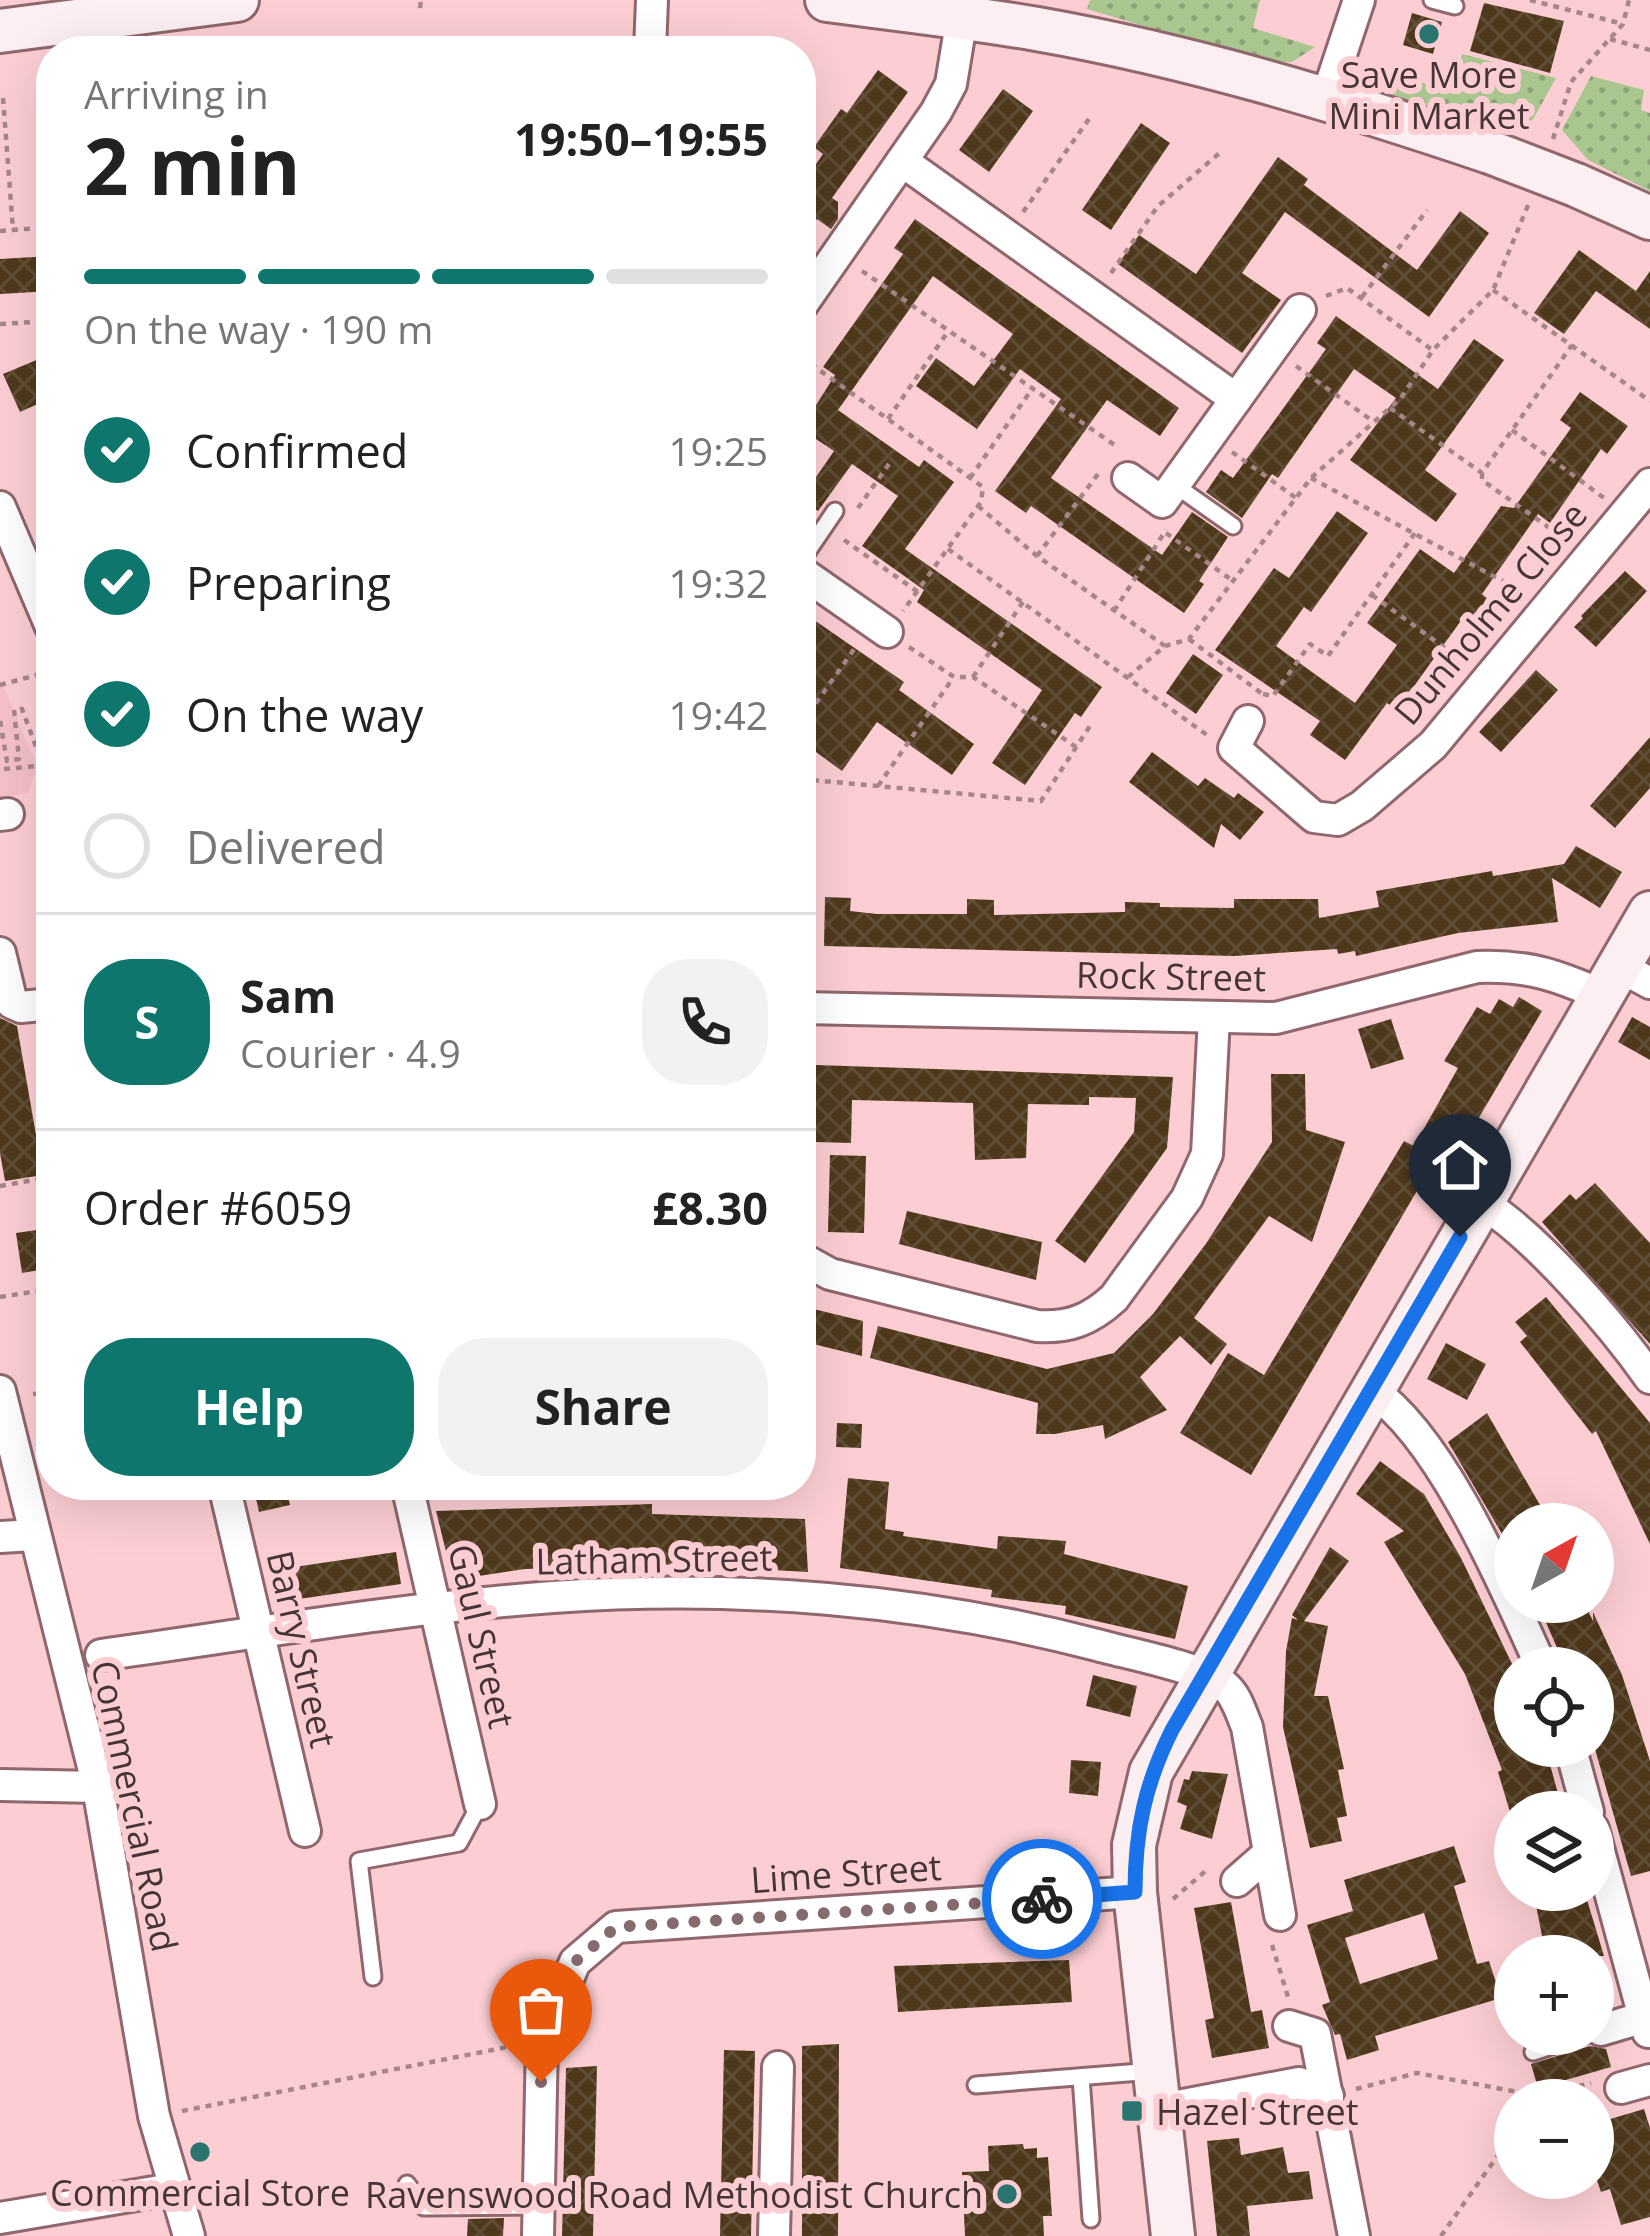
<!DOCTYPE html>
<html lang="en">
<head>
<meta charset="utf-8">
<style>
	:root { --surface:#fff; --page:#f2f2f2; --text:#222; --muted:#767676; --line:#e0e0e0; --accent:#0f766e }
	body { margin:0; font-family:"Open Sans",sans-serif; background:var(--page); color:var(--text); height:100vh; display:flex; flex-direction:column; font-size:45px; white-space:nowrap }
	* { box-sizing:border-box; margin:0 }
	p { font-size:39px; color:var(--muted) }
	.icon { flex:none; width:66px; height:66px; fill:none; stroke:currentColor; stroke-width:2; stroke-linecap:round; stroke-linejoin:round }
	.map { position:relative; flex:1; overflow:hidden }
	.panel { position:absolute; left:36px; top:36px; width:780px; height:1464px; display:flex; flex-direction:column; background:var(--surface); border-radius:48px; box-shadow:0 12px 48px #0002 }
	.panel>* { flex:none }
	.needle { width:78px; rotate:40deg }
	.buttons { position:absolute; left:1494px; top:1503px; display:grid; gap:24px }
	.buttons a { display:grid; place-items:center; width:120px; height:120px; border-radius:50%; background:var(--surface); box-shadow:0 12px 48px #0002; font-size:60px }
	.pin { position:absolute; display:grid; place-items:center; width:102px; height:102px; color:#fff; margin:-123px -51px; border-radius:50% 50% 50% 0; rotate:-45deg; box-shadow:0 0 12px #0007 }
	.pin .icon { rotate:45deg }
	.courier { position:absolute; display:grid; place-items:center; width:120px; height:120px; margin:-60px; border:9px solid #1a73e8; border-radius:50%; background:#fff; color:#222; box-shadow:0 3px 15px #0007 }
	.head em { font-style:normal; font-weight:700 }
	.head div { display:flex; flex-direction:column-reverse }
	.head { display:flex; align-items:center; justify-content:space-between; height:204px; padding:0 48px }
	h1 { font-size:78px; font-weight:700; line-height:90px }
	.bar { display:grid; grid-template-columns:repeat(4,1fr); gap:18px 12px; align-content:center; height:144px; padding:0 48px }
	.bar i { height:15px; border-radius:9px; background:var(--line) }
	.bar .active { background:var(--accent) }
	.bar p { grid-column:span 4 }
	.line { display:flex; align-items:center; gap:30px; padding:0 48px; border-top:3px solid var(--line) }
	.line div { flex:1 }
	.round { display:grid; place-items:center; flex:none; width:126px; height:126px; border-radius:48px; background:var(--page) }
	ol { padding:0 48px; list-style:none }
	li { display:flex; align-items:center; gap:36px; height:132px }
	li p { margin-inline-start:auto }
	li .icon { padding:12px; border-radius:50%; background:var(--accent); color:#fff; stroke-width:4 }
	li:last-child { color:var(--muted) }
	li i { width:66px; height:66px; border:6px solid var(--line); border-radius:50% }
	.cta { display:flex; gap:24px; margin-top:auto; padding:24px 48px }
	.cta a { flex:1; height:138px; border-radius:48px; background:var(--accent); color:#fff; font-size:48px; font-weight:700; line-height:138px; text-align:center }
	.cta a+a { background:var(--page); color:var(--text) }
	.map>svg:first-child { display:block }
</style>
</head>
<body>
<div class="map">
<svg width="1650" height="2236" viewBox="0 0 1650 2236">
	<defs>
		<pattern id="grass-dots" width="8" height="8" patternUnits="userSpaceOnUse" patternTransform="scale(3)"><rect width="8" height="8" fill="#a9c68f"/><path d="M2 2h.1M6 6h.1" fill="none" stroke="#8ba276" stroke-width="1.8" stroke-linecap="round"/></pattern>
		<pattern id="building-cross-hatch" width="8" height="8" patternUnits="userSpaceOnUse" patternTransform="scale(3)"><rect width="8" height="8" fill="#4f391d"/><path d="M0 0l8 8M0 8l8-8" fill="none" stroke="#614e36"/></pattern>
	</defs>
	<rect width="100%" height="100%" fill="#fcced3"/>
	<!-- built -->
	<polygon fill="#f5c0c7" points="0,679 37,766 28,793 0,798"/>
	<!-- grass -->
	<g fill="url(#grass-dots)">
		<polygon points="1090,0 1260,0 1253,28 1315,47 1292,62 1259,61 1087,9"/>
		<polygon points="1462,54 1556,78 1526,132 1480,125 1384,92 1387,72 1451,91"/>
		<polygon points="1591,76 1644,90 1641,110 1650,113 1650,191 1588,160 1562,130"/>
	</g>
	<!-- building -->
	<g fill="url(#building-cross-hatch)" fill-rule="evenodd">
		<polygon points="1484,3 1564,21 1550,73 1470,51"/>
		<polygon points="1412,13 1442,22 1433,54 1403,45"/>
		<polygon points="878,70 908,92 832,198 838,202 838,219 831,229 817,219 801,241 801,186 823,154 814,147 841,109 847,113"/>
		<polygon points="1003,89 1033,111 989,172 959,150"/>
		<polygon points="1141,123 1170,143 1111,230 1082,210"/>
		<polygon points="1278,157 1308,179 1304,185 1417,270 1460,211 1489,233 1429,317 1285,212 1242,273 1281,300 1242,353 1118,264 1139,235 1196,274"/>
		<polygon points="915,219 1179,408 1160,436 1107,400 1051,478 1162,555 1192,512 1228,537 1199,581 1204,584 1184,613 1031,506 1026,513 995,491 1061,399 1020,369 977,429 916,386 936,358 974,386 1013,334 933,276 838,410 919,467 924,460 954,482 905,549 1102,687 1081,717 1075,713 1025,785 992,763 1042,690 917,602 924,590 862,546 898,496 852,464 818,511 801,499 834,451 801,429 835,375 823,367 903,254 894,248"/>
		<polygon points="1579,250 1636,291 1650,271 1650,329 1596,291 1564,334 1534,313"/>
		<polygon points="51,256 51,291 0,294 0,259"/>
		<polygon points="1336,316 1438,389 1474,339 1504,360 1425,470 1457,494 1436,522 1350,460 1396,398 1354,369 1278,478 1272,474 1242,518 1206,492 1221,470 1233,478 1326,349 1317,343"/>
		<polygon points="51,354 51,398 20,412 3,374"/>
		<polygon points="1580,392 1628,426 1607,454 1601,449 1550,523 1538,514 1482,594 1488,599 1467,627 1460,622 1397,710 1387,703 1345,760 1310,735 1320,721 1215,650 1274,568 1289,578 1337,511 1368,533 1311,612 1304,607 1276,646 1355,703 1397,645 1367,623 1420,549 1454,573 1501,506 1514,508 1571,428 1560,420"/>
		<polygon points="1625,571 1647,591 1596,647 1574,627 1583,618 1581,616"/>
		<polygon points="801,611 904,682 899,690 974,744 952,775 877,722 842,771 801,741"/>
		<polygon points="1193,654 1223,675 1196,714 1166,693"/>
		<polygon points="1536,670 1558,690 1501,752 1479,732"/>
		<polygon points="1650,737 1650,788 1615,828 1590,806"/>
		<polygon points="1152,752 1198,786 1205,778 1234,798 1238,793 1264,812 1240,840 1221,824 1214,848 1129,782"/>
		<polygon points="1576,846 1622,872 1600,908 1552,878 1558,922 1458,933 1356,956 1355,951 1338,954 1337,949 1234,956 824,946 825,897 851,898 850,911 877,914 967,914 967,899 994,900 994,915 1125,912 1125,902 1160,903 1160,907 1234,908 1234,899 1318,899 1319,918 1379,907 1376,891 1492,871 1493,876 1564,864"/>
		<polygon points="1519,997 1542,1011 1432,1197 1418,1189 1251,1475 1180,1433 1228,1353 1264,1375 1404,1141 1414,1146 1426,1125 1458,1068 1444,1061 1477,1007 1490,1014 1499,999 1513,1007"/>
		<polygon points="1632,1017 1650,1027 1650,1060 1618,1042"/>
		<polygon points="0,1018 17,1026 43,1175 5,1181 0,1153"/>
		<polygon points="1391,1019 1404,1059 1371,1069 1358,1029"/>
		<polygon points="816,1065 1173,1077 1167,1148 1085,1263 1055,1241 1134,1132 1136,1098 1089,1097 1089,1105 1028,1104 1026,1158 975,1160 973,1103 852,1100 851,1143 815,1142"/>
		<polygon points="1271,1074 1305,1074 1306,1130 1345,1142 1312,1242 1269,1216 1194,1318 1227,1344 1211,1365 1180,1336 1140,1377 1167,1410 1105,1439 1103,1425 1055,1434 1036,1434 1038,1403 870,1358 878,1326 1047,1369 1114,1353 1153,1314 1205,1245 1272,1142"/>
		<polygon points="830,1155 866,1156 864,1233 828,1232"/>
		<polygon points="1595,1183 1650,1243 1650,1344 1542,1222 1570,1194 1576,1200"/>
		<polygon points="907,1211 1042,1242 1036,1280 899,1244"/>
		<polygon points="51,1228 51,1268 22,1273 16,1233"/>
		<polygon points="1546,1297 1650,1423 1650,1544 1596,1431 1592,1434 1520,1342 1527,1336 1515,1322"/>
		<polygon points="801,1306 863,1321 862,1356 801,1341"/>
		<polygon points="1446,1343 1486,1364 1467,1400 1427,1379"/>
		<polygon points="1487,1413 1551,1524 1515,1524 1515,1556 1448,1442"/>
		<polygon points="837,1423 862,1424 861,1448 836,1447"/>
		<polygon points="1380,1461 1424,1494 1461,1558 1515,1670 1515,1746 1545,1746 1563,1812 1510,1812 1498,1772 1502,1770 1465,1674 1384,1542 1404,1531 1356,1494"/>
		<polygon points="848,1478 889,1482 885,1529 904,1532 903,1536 997,1549 998,1536 1066,1541 1064,1554 1188,1586 1175,1639 1065,1614 1066,1606 991,1597 992,1590 840,1568"/>
		<polygon points="253,1485 285,1485 290,1505 259,1512"/>
		<polygon points="652,1504 652,1514 805,1519 808,1572 655,1564 525,1569 453,1580 436,1511"/>
		<polygon points="1330,1547 1349,1561 1304,1621 1328,1626 1314,1696 1328,1696 1344,1769 1338,1770 1347,1816 1337,1818 1342,1841 1310,1848 1283,1727 1286,1651 1292,1618 1298,1620 1292,1615"/>
		<polygon points="396,1552 401,1584 279,1602 274,1570"/>
		<polygon points="1537,1602 1584,1602 1593,1621 1593,1612 1622,1675 1650,1761 1650,1871 1631,1876 1593,1742 1593,1668 1566,1668"/>
		<polygon points="1093,1675 1137,1686 1130,1717 1086,1706"/>
		<polygon points="1071,1760 1101,1762 1098,1796 1069,1793"/>
		<polygon points="1192,1771 1228,1774 1212,1839 1180,1829 1187,1806 1177,1802 1184,1779 1189,1780"/>
		<path d="M 1454,1846 L 1466,1882 L 1454,1886 L 1477,1964 L 1489,1961 L 1501,1998 L 1375,2036 L 1379,2050 L 1347,2060 L 1340,2034 L 1335,2035 L 1322,2005 L 1330,2002 L 1307,1925 L 1353,1911 L 1344,1880 ZM 1424,1913 L 1438,1959 L 1360,1984 L 1345,1938 Z"/>
		<polygon points="1533,1890 1584,1890 1604,1956 1546,1956"/>
		<polygon points="1231,1902 1251,2012 1262,2010 1269,2048 1212,2058 1205,2020 1214,2018 1194,1908"/>
		<polygon points="1069,1960 1072,2002 898,2012 894,1966"/>
		<polygon points="839,2044 838,2236 802,2236 802,2046"/>
		<polygon points="1590,2046 1606,2049 1611,2067 1538,2088 1531,2064"/>
		<polygon points="724,2050 755,2051 751,2236 720,2236"/>
		<polygon points="597,2066 593,2236 562,2236 566,2068"/>
		<polygon points="1644,2109 1650,2128 1650,2217 1621,2225 1610,2189 1601,2192 1593,2169 1593,2128 1608,2124 1607,2120"/>
		<polygon points="1239,2138 1241,2155 1283,2147 1288,2173 1309,2171 1313,2199 1247,2206 1250,2236 1217,2236 1207,2141"/>
		<polygon points="1023,2144 1024,2149 1037,2148 1037,2158 1048,2157 1052,2216 1043,2216 1044,2236 965,2236 962,2172 989,2171 988,2146"/>
		<polygon points="504,2218 503,2236 467,2236 468,2219"/>
	</g>
	<g fill="none" stroke-linecap="round" stroke-linejoin="round">
		<defs>
			<g id="lane">
				<polyline points="1432,0 1455,6"/>
				<polyline points="1175,485 1233,526"/>
				<polyline points="801,561 835,511"/>
				<polyline points="373,1977 359,1861 459,1843 480,1804"/>
				<polyline points="1533,2052 1588,2034"/>
				<polyline points="1081,2077 1091,2219"/>
				<polyline points="976,2085 1153,2071"/>
				<polyline points="407,2184 424,2207 538,2206"/>
			</g>
			<g id="street">
				<polyline points="650,51 652,0"/>
				<polyline points="1326,99 1359,0"/>
				<polyline points="902,161 1236,399"/>
				<polyline points="801,306 936,112 951,84 962,17"/>
				<polyline points="1128,478 1162,502 1300,310"/>
				<polyline points="0,507 51,627"/>
				<polyline points="801,572 887,632"/>
				<polyline points="1248,721 1234,748 1314,817 1338,820 1362,806 1433,745 1650,484"/>
				<polyline points="0,815 8,814"/>
				<polyline points="0,953 12,1003 21,1007 51,1004"/>
				<polyline points="1619,966 1650,983"/>
				<path d="M 801,1008 L 1276,1018 L 1477,967 C 1528,965 1556,975 1602,995"/>
				<path d="M 1481,1202 C 1536,1236 1612,1324 1650,1378"/>
				<path d="M 801,1258 L 830,1274 L 1037,1326 C 1069,1328 1090,1320 1114,1298 L 1187,1198 L 1207,1154 L 1214,1017"/>
				<path d="M 1371,1390 C 1442,1437 1506,1589 1542,1668"/>
				<polyline points="0,1391 98,1787 154,2116 189,2236"/>
				<polyline points="224,1485 305,1831"/>
				<polyline points="407,1485 480,1804"/>
				<polyline points="0,1537 34,1535"/>
				<path d="M 101,1655 C 251,1634 402,1608 553,1597 C 733,1584 922,1599 1097,1645 C 1125,1653 1209,1669 1226,1687 C 1237,1697 1241,1713 1247,1727 L 1280,1915"/>
				<polyline points="1570,1746 1588,1812"/>
				<polyline points="0,1785 98,1787"/>
				<polyline points="1593,1829 1648,2032"/>
				<polyline points="1237,1881 1269,1853"/>
				<polyline points="1289,2026 1315,2034 1354,2236"/>
				<polyline points="1601,2030 1644,2017"/>
				<polyline points="1621,2088 1650,2080"/>
				<polyline points="1162,2109 1299,2083 1328,2096"/>
				<polyline points="0,2218 172,2189"/>
				<polyline points="538,2236 542,2040 575,1962 616,1927 1135,1892"/>
				<polyline points="774,2236 778,2067"/>
			</g>
			<g id="secondary">
				<path d="M 827,0 C 897,9 967,17 1037,29 C 1191,56 1342,102 1490,152"/>
				<polyline points="0,31 237,0"/>
				<polyline points="1576,185 1650,218"/>
				<polyline points="1173,2236 1135,1892 1134,1845 1151,1772 1650,913"/>
			</g>
		</defs>
		<!-- lane casing -->
		<use href="#lane" stroke="#8f676c" stroke-width="21"/>
		<!-- street casing -->
		<use href="#street" stroke="#8f676c" stroke-width="36"/>
		<!-- secondary casing -->
		<use href="#secondary" stroke="#8f676c" stroke-width="48"/>
		<!-- path -->
		<g stroke="#a68689" stroke-width="4.5" stroke-dasharray="6 6" stroke-linecap="butt">
			<polyline points="1530,0 1623,24"/>
			<polyline points="420,8 421,0"/>
			<polyline points="1610,39 1650,50"/>
			<polyline points="3,98 13,230"/>
			<polyline points="1553,139 1571,82 1623,24 1629,0"/>
			<polyline points="1023,212 1089,119"/>
			<polyline points="0,231 51,227"/>
			<polyline points="862,271 1119,448"/>
			<polyline points="1111,273 1158,206 1223,150"/>
			<polyline points="1493,290 1650,401"/>
			<polyline points="1326,296 1347,288 1431,349"/>
			<polyline points="1362,297 1427,210"/>
			<polyline points="0,324 51,321"/>
			<polyline points="801,357 983,487 981,502 903,611"/>
			<polyline points="1296,366 1374,422"/>
			<polyline points="1390,408 1482,473 1572,345"/>
			<polyline points="888,419 949,330"/>
			<polyline points="1512,430 1604,498"/>
			<polyline points="1232,452 1296,498"/>
			<polyline points="1482,473 1482,480 1565,539"/>
			<polyline points="970,478 1032,389"/>
			<polyline points="1311,478 1523,592"/>
			<polyline points="978,506 1037,556 1165,646"/>
			<polyline points="858,508 889,464"/>
			<polyline points="1166,533 1233,581"/>
			<polyline points="844,540 918,592"/>
			<polyline points="948,549 1207,735"/>
			<polyline points="1037,556 1098,474"/>
			<polyline points="1372,595 1464,662"/>
			<polyline points="1114,611 1166,530"/>
			<polyline points="1189,639 1261,693"/>
			<polyline points="909,647 954,677 973,677 1076,747"/>
			<polyline points="973,677 1023,602"/>
			<polyline points="1128,677 1165,646 1189,639 1311,478 1401,398 1433,350 1493,290 1529,203"/>
			<polyline points="0,685 51,671"/>
			<polyline points="1263,694 1273,696 1310,644 1328,656 1415,533"/>
			<polyline points="0,721 7,761 19,759 14,710 22,709 41,760"/>
			<polyline points="802,723 857,645"/>
			<polyline points="4,769 37,766 51,755"/>
			<polyline points="801,779 1041,801 1092,723"/>
			<polyline points="878,786 953,678"/>
			<polyline points="0,1186 51,1177"/>
			<polyline points="0,1297 51,1289"/>
			<polyline points="33,1394 51,1393"/>
			<polyline points="1173,1899 1209,1868"/>
			<polyline points="1272,1945 1288,1997"/>
			<polyline points="1356,2089 1417,2073 1539,2096 1591,2083"/>
			<polyline points="182,2111 513,2046"/>
			<polyline points="1441,2236 1515,2131"/>
		</g>
		<!-- lane -->
		<use href="#lane" stroke="#fff" stroke-width="15"/>
		<!-- street -->
		<use href="#street" stroke="#fff" stroke-width="30"/>
		<!-- secondary -->
		<use href="#secondary" stroke="#fbeff1" stroke-width="42"/>
		<defs>
			<polyline id="secondary-bridge" points="1490,152 1576,185"/>
		</defs>
		<!-- secondary-bridge casing -->
		<use href="#secondary-bridge" stroke="#8f676c" stroke-width="48" stroke-linecap="butt"/>
		<!-- secondary-bridge -->
		<use href="#secondary-bridge" stroke="#fbeff1" stroke-width="42"/>
	</g>
	<g fill="none" stroke-linecap="round" stroke-linejoin="round">
		<!-- done -->
		<polyline stroke="#866b6e" stroke-width="12" stroke-dasharray="0 21.6" points="541,2082 542,2040 575,1962 616,1927 1042,1899"/>
		<!-- route -->
		<path stroke="#1a73e8" stroke-width="15" d="M 1042,1899 L 1135,1892 C 1135,1831 1145,1784 1172,1730 L 1460,1237"/>
	</g>
	<!-- markers -->
	<g fill="#2b7571" stroke="#fcced3" stroke-width="4.5">
		<circle cx="1429" cy="34" r="12"/>
		<rect x="1120" y="2099" width="24" height="24" rx="6"/>
		<circle cx="200" cy="2152" r="12"/>
		<circle cx="1007" cy="2194" r="12"/>
	</g>
	<g text-anchor="middle" dominant-baseline="central" stroke-width="12" stroke-linejoin="round" paint-order="stroke">
		<!-- poi labels -->
		<g font-size="36" fill="#463537" stroke="#fcced3">
			<text x="1429" y="74">Save More<tspan x="1429" dy="41">Mini Market</tspan></text>
			<text x="1156" y="2111" text-anchor="start">Hazel Street</text>
			<text x="200" y="2192">Commercial Store</text>
			<text x="983" y="2194" text-anchor="end">Ravenswood Road Methodist Church</text>
		</g>
		<!-- street labels -->
		<g font-size="36" fill="#463537" stroke="#fcced3">
			<text transform="translate(1490 613) rotate(-50)">Dunholme Close</text>
			<text transform="translate(1171 976) rotate(1)">Rock Street</text>
			<text transform="translate(654 1559) rotate(-1)">Latham Street</text>
			<text transform="translate(482 1636) rotate(77)">Gaul Street</text>
			<text transform="translate(302 1649) rotate(77)">Barry Street</text>
			<text transform="translate(135 1806) rotate(78)">Commercial Road</text>
			<text transform="translate(846 1873) rotate(-4)">Lime Street</text>
		</g>
	</g>
</svg>
<div class="buttons">
<a><svg class="needle" viewBox="-14 -14 28 28"><path d="M0-13l5 13h-10z" fill="#e53935"/><path d="M0 13l5-13h-10z" fill="#767676"/></svg></a>
<a><svg class="icon" aria-label="locate" viewBox="0 0 24 24"><circle cx="12" cy="12" r="6"/><path d="M12 2v4M12 18v4M2 12h4M18 12h4"/></svg></a>
<a><svg class="icon" aria-label="layers" viewBox="0 0 24 24"><path d="M12 4l9 5-9 5-9-5zM3 14l9 5 9-5"/></svg></a>
<a>+</a>
<a>−</a>
</div>
<div class="pin" style="left:541px;top:2082px;background:#ea580c"><svg class="icon" aria-label="bag" viewBox="0 0 24 24"><path d="M5 8h14l-1 12H6zM9 8a3 3 0 0 1 6 0"/></svg></div>
<div class="pin" style="left:1460px;top:1237px;background:#1f2937"><svg class="icon" aria-label="home" viewBox="0 0 24 24"><path d="M3 11l9-7 9 7M6 9v11h12V9"/></svg></div>
<div class="courier" style="left:1042px;top:1899px"><svg class="icon" aria-label="bike" viewBox="0 0 24 24"><circle cx="6" cy="16" r="4"/><circle cx="18" cy="16" r="4"/><path d="M6 16l4-8h5l3 8M10 8l3 8H6M13 5h3"/></svg></div>
<section class="panel">
<div class="head"><div><h1>2 min</h1><p>Arriving in</p></div><em>19:50–19:55</em></div>
<div class="bar"><i class="active"></i><i class="active"></i><i class="active"></i><i></i><p>On the way · 190 m</p></div>
<ol>
<li><svg class="icon" aria-label="check" viewBox="0 0 24 24"><path d="M5 12l5 5 9-10"/></svg>Confirmed<p>19:25</p></li>
<li><svg class="icon" aria-label="check" viewBox="0 0 24 24"><path d="M5 12l5 5 9-10"/></svg>Preparing<p>19:32</p></li>
<li><svg class="icon" aria-label="check" viewBox="0 0 24 24"><path d="M5 12l5 5 9-10"/></svg>On the way<p>19:42</p></li>
<li><i></i>Delivered</li>
</ol>
<div class="line" style="height:216px"><b class="round" style="background:var(--accent);color:#fff">S</b><div><b>Sam</b><p>Courier · 4.9</p></div><a class="round"><svg class="icon" aria-label="phone" viewBox="0 0 24 24"><path d="M5 4h4l2 5-3 2q2 4 5 5l2-3 5 2v4C11 20 4 13 5 4z"/></svg></a></div>
<div class="line" style="height:156px"><div>Order #6059</div><b>£8.30</b></div>
<div class="cta"><a>Help</a><a>Share</a></div>
</section>
</div>
</body>
</html>
